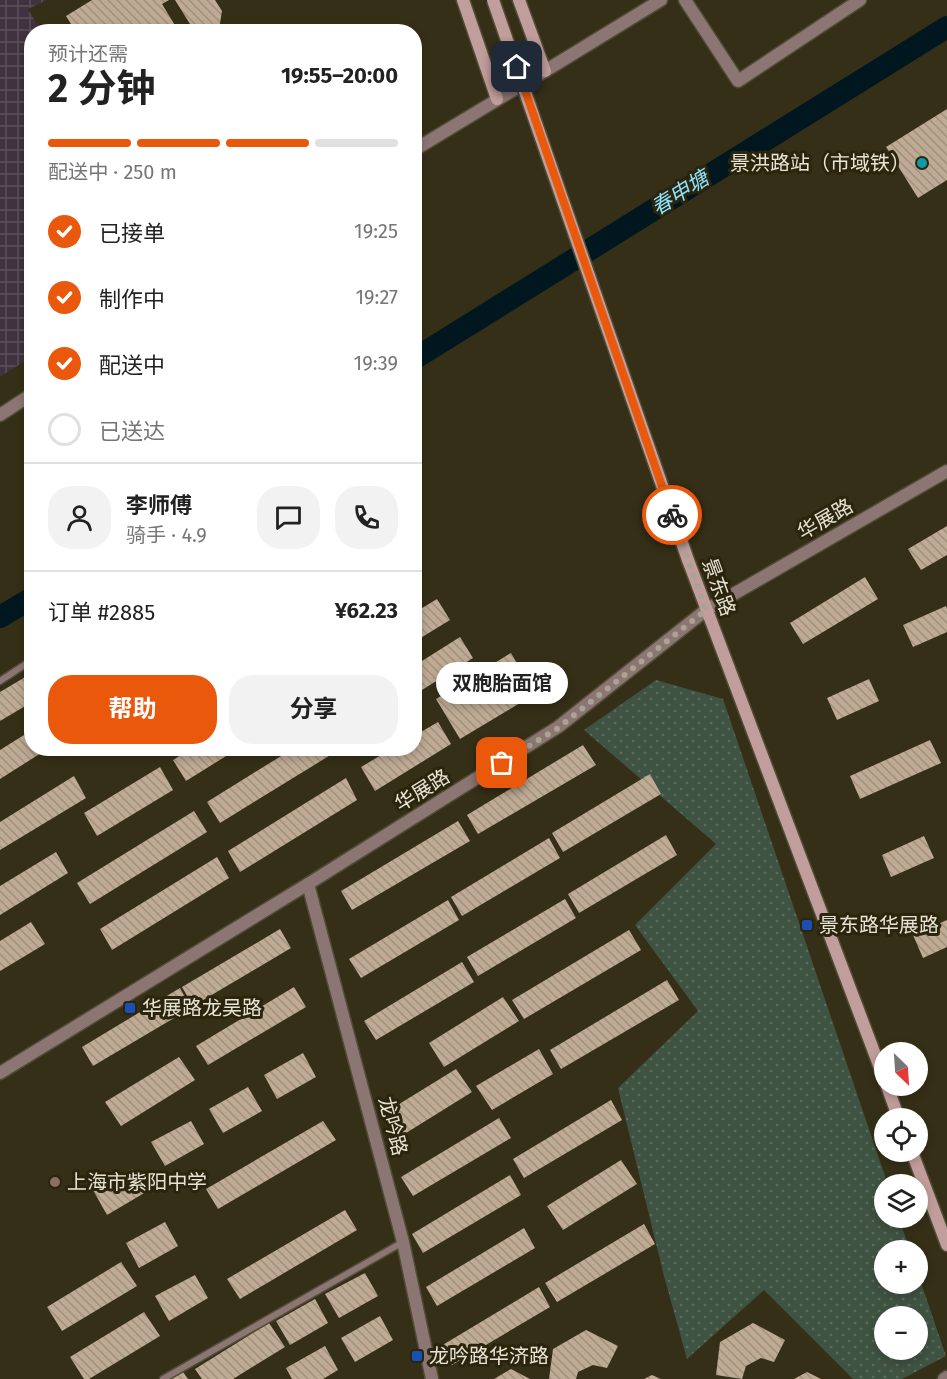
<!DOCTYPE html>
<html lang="zh">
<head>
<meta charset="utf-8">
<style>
	:root { --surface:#fff; --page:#f2f2f2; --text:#222; --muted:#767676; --line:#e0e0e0; --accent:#ea580c }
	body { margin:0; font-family:"Fira Sans","Noto Sans SC",sans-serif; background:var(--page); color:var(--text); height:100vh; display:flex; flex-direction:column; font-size:22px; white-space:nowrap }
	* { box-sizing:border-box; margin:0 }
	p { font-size:20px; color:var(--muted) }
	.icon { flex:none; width:33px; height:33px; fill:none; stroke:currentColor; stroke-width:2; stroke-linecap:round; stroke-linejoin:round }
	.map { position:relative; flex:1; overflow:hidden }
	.sheet { position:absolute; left:24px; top:24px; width:398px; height:732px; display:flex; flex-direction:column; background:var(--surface); border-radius:24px; box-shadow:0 3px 9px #0003 }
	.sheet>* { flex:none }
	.needle { width:39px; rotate:155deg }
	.tools { position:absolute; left:874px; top:1042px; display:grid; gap:12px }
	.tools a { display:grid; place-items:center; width:54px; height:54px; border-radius:50%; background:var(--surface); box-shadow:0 3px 9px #0003; font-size:30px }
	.pin { position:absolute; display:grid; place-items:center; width:51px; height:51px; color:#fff; margin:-26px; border-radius:12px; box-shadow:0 3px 9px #0006 }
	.courier { position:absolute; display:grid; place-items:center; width:60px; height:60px; margin:-30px; border:4px solid #ea580c; border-radius:50%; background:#fff; color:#222; box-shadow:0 2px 8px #0007 }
	.bubble { position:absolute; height:42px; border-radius:21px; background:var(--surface); box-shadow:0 3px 9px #0003; font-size:20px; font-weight:700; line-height:42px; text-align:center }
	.head em { font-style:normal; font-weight:700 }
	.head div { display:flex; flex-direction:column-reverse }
	.head { display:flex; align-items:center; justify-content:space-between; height:102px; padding:0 24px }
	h1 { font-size:39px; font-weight:700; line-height:45px }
	.bar { display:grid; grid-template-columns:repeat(4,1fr); gap:9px 6px; align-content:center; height:72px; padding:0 24px }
	.bar i { height:8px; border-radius:4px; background:var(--line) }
	.bar .active { background:var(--accent) }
	.bar p { grid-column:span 4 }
	.line { display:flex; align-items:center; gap:15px; padding:0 24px; border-top:2px solid var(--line) }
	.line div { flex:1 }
	.round { display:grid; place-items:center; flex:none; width:63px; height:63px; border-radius:24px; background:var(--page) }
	ol { padding:0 24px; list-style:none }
	li { display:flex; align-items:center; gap:18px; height:66px }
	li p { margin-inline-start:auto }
	li .icon { padding:6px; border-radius:50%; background:var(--accent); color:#fff; stroke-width:4 }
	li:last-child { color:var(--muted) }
	li i { width:33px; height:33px; border:3px solid var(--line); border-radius:50% }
	.action { display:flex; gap:12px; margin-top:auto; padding:12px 24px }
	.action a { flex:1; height:69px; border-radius:24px; background:var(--accent); color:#fff; font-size:24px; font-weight:700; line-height:69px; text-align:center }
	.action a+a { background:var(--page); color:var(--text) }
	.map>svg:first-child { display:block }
</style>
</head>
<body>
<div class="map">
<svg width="947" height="1379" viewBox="0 0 947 1379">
	<defs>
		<pattern id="industrial-grid" width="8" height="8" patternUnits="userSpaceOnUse" patternTransform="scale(1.5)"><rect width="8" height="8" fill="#40323f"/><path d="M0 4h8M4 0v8" fill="none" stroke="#5c4f5a"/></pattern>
		<pattern id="park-dots" width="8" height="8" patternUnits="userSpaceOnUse" patternTransform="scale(1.5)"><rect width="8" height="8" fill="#3f5342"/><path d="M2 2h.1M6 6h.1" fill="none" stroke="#5b6b5c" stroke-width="1.8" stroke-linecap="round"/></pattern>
		<pattern id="building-back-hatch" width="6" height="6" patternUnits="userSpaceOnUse" patternTransform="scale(1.5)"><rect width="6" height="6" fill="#bfab94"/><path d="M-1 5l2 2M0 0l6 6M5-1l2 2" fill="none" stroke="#a0917f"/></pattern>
	</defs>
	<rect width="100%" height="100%" fill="#352f17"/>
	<!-- industrial -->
	<polygon fill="url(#industrial-grid)" points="0,0 47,0 28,9 41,31 32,32 31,357 0,377"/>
	<!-- park -->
	<path fill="url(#park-dots)" fill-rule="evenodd" d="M 656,680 L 723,699 L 888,1185 L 885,1185 L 885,1218 L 899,1218 L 910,1251 L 885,1251 L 885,1284 L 918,1284 L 918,1274 L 946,1356 L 902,1379 L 853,1379 L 764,1290 L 687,1359 L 664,1276 L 618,1088 L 698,1011 L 635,925 L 716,844 L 584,730 ZM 885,1317 L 918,1317 L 918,1350 L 885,1350 Z"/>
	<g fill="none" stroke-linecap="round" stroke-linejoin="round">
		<!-- river -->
		<g stroke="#00171f" stroke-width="22">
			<polyline points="414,359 947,27"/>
			<polyline points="0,617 32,598"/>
		</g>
	</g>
	<!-- building -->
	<g fill="url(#building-back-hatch)">
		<polygon points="92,0 169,0 162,4 179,32 132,32 128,25 117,32 76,32 66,16"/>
		<polygon points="175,0 215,0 222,11 219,30 216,32 195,32"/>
		<polygon points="947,109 947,180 918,198 886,147"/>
		<polygon points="947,526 947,555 921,570 908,549"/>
		<polygon points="414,564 421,575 414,579"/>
		<polygon points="865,577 878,599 803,644 790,623"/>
		<polygon points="437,599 450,620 414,642 414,613"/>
		<polygon points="946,606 947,609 947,632 913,647 903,625"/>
		<polygon points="460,637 473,658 414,695 414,666"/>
		<polygon points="511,653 535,694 460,739 436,699"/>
		<polygon points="32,673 32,702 0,721 0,692"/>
		<polygon points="869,679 879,701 837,720 827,698"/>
		<polygon points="438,722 451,744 375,791 361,767 393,748 414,748 414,736"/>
		<polygon points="32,730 32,748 49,748 0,779 0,750"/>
		<polygon points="930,740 941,763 860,799 850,776"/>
		<polygon points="583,745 596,765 478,834 467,815"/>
		<polygon points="192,748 239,748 186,781 173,760"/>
		<polygon points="294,748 335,748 337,751 220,823 207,802"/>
		<polygon points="160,767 173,790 97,836 84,813"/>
		<polygon points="650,774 661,794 563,852 552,833"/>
		<polygon points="74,776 86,798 0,850 0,822"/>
		<polygon points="346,778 357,800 240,872 228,851"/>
		<polygon points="194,811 207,832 90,904 77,883"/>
		<polygon points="458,821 470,841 352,910 341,891"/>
		<polygon points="666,835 677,855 579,913 568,894"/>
		<polygon points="924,836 934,858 891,877 882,855"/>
		<polygon points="549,838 560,858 462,916 451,897"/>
		<polygon points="56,852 68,873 0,915 0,886"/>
		<polygon points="217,857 229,878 112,950 100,929"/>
		<polygon points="565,899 576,918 478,976 467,957"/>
		<polygon points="448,900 459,920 361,978 349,959"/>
		<polygon points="947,920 947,947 923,958 913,935"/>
		<polygon points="31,922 45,944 0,971 0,941"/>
		<polygon points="280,929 291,948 193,1006 182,987"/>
		<polygon points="629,930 641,950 524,1019 512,1000"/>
		<polygon points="462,962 474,982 376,1040 364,1021"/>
		<polygon points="667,980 679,1000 561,1069 550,1050"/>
		<polygon points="294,987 306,1007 208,1065 196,1046"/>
		<polygon points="180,988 191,1008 93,1066 82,1047"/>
		<polygon points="503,997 519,1021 444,1067 429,1043"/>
		<polygon points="539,1049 553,1074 492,1110 476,1086"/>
		<polygon points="303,1053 316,1077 277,1099 264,1075"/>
		<polygon points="179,1057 195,1080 121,1126 105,1102"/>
		<polygon points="456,1069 472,1092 398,1138 383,1114"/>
		<polygon points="248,1087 262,1111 223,1133 209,1109"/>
		<polygon points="611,1100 622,1120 524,1178 513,1159"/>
		<polygon points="499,1118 511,1138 413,1196 401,1177"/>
		<polygon points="191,1121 204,1144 165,1166 151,1142"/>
		<polygon points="323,1121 336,1140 218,1209 206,1189"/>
		<polygon points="621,1160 637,1184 563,1230 547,1206"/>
		<polygon points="133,1169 146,1192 107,1215 93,1190"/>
		<polygon points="510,1175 521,1195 423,1253 412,1234"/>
		<polygon points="345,1210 357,1230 240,1299 227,1279"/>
		<polygon points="165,1222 178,1246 139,1268 126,1243"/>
		<polygon points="644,1224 655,1244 557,1302 545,1283"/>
		<polygon points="524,1228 535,1248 437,1306 426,1287"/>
		<polygon points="121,1262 137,1286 62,1331 47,1307"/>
		<polygon points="365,1273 378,1296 339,1318 325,1294"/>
		<polygon points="195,1275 208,1298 169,1321 155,1296"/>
		<polygon points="539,1287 550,1307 452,1365 441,1346"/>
		<polygon points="315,1299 328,1323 290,1345 276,1321"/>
		<polygon points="144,1312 160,1336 89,1379 84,1379 70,1357"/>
		<polygon points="380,1316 393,1340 355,1362 341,1338"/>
		<polygon points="269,1323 285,1347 233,1379 202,1379 195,1369"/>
		<polygon points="753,1323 785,1340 774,1362 761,1358 746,1366 742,1379 716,1375 720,1342"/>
		<polygon points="586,1330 618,1346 607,1368 593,1365 578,1372 576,1379 549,1379 553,1349"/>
		<polygon points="325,1346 338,1370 323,1379 292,1379 286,1368"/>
		<polygon points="511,1369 530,1379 494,1379"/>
		<polygon points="183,1372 188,1379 170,1379"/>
		<polygon points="807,1372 821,1379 794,1379"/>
		<polygon points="652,1375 661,1379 644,1379"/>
	</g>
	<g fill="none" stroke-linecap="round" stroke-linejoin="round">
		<defs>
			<g id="lane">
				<polyline points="0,681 32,660"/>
				<polyline points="163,1379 403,1242"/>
			</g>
			<g id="street">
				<polyline points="685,0 738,81 860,0"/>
				<polyline points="414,150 545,71 661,0"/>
				<polyline points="0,415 32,394"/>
				<polyline points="308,884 403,1242 432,1379"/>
				<polyline points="0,1073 308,884 558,727 706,610 947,471"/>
				<polyline points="944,1379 947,1377"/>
			</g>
			<g id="secondary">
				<polyline points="463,0 497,99"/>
				<polyline points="519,0 545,71"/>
				<polyline points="688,560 885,1081"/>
				<polyline points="887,1086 899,1119"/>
				<polyline points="912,1152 947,1245"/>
			</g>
		</defs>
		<!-- lane casing -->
		<use href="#lane" stroke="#514c35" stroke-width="9"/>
		<!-- street casing -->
		<use href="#street" stroke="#514c35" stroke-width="15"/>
		<!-- secondary casing -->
		<use href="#secondary" stroke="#514c35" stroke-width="15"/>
		<!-- lane -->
		<use href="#lane" stroke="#8c7674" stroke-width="6"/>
		<!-- street -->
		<use href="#street" stroke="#8c7674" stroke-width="12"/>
		<!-- secondary -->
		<use href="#secondary" stroke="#c19d9b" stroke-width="12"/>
		<defs>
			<polyline id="secondary-bridge" points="493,0 688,560"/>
		</defs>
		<!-- secondary-bridge casing -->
		<use href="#secondary-bridge" stroke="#514c35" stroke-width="15" stroke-linecap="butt"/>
		<!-- secondary-bridge -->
		<use href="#secondary-bridge" stroke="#c19d9b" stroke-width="12"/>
	</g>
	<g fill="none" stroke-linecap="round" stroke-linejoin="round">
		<!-- done -->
		<polyline stroke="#a8a392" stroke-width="6" stroke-dasharray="0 10.8" points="502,763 558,728 706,610 672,515"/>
		<!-- route -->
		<polyline stroke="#ea580c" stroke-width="8" points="517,67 672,515"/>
	</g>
	<!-- markers -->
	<circle fill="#0f9aa8" stroke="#2b250d" stroke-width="2" cx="922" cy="163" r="6"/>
	<g fill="#1a4fb4" stroke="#2b250d" stroke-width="2">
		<rect x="801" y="919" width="12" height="12" rx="3"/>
		<rect x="124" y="1002" width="12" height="12" rx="3"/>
		<rect x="411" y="1350" width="12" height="12" rx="3"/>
	</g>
	<circle fill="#8d6e63" stroke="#2b250d" stroke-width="2" cx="55" cy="1182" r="6"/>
	<g text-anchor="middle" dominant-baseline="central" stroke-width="6" stroke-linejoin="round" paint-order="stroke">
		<!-- poi labels -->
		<g font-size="20" fill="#e6e2d4" stroke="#2b250d" text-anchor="start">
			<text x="910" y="163" text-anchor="end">景洪路站（市域铁）</text>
			<text x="819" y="925">景东路华展路</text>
			<text x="142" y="1008">华展路龙吴路</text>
			<text x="67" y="1182">上海市紫阳中学</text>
			<text x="429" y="1356">龙吟路华济路</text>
		</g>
		<!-- street labels -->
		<g font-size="20" fill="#e6e2d4" stroke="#2b250d">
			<text transform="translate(825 519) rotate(-30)">华展路</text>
			<text transform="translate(719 587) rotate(70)">景东路</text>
			<text transform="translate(422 790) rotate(-32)">华展路</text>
			<text transform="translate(393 1126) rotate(75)">龙吟路</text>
		</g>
		<!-- water labels -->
		<g font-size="21" font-style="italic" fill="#8be2fe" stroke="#2b250d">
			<text transform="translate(680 193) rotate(-32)">春申塘</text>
		</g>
	</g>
</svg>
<div class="tools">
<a><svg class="needle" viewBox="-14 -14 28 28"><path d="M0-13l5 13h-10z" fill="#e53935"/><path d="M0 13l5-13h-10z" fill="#767676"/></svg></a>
<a><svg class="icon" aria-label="locate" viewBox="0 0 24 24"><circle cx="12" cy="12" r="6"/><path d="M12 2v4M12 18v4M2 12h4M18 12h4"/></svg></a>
<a><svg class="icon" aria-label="layers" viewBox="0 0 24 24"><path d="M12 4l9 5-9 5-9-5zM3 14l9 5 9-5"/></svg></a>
<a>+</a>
<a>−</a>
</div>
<div class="pin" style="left:502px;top:763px;background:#ea580c"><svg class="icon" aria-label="bag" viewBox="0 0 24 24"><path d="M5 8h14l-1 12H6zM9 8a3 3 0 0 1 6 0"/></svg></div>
<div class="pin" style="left:517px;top:67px;background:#1f2937"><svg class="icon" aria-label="home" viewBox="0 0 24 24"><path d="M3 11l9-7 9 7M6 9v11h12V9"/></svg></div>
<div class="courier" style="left:672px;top:515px"><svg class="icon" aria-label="bike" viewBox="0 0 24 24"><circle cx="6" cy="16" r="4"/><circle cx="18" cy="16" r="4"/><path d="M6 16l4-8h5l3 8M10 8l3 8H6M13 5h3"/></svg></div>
<div class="bubble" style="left:436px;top:662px;width:132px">双胞胎面馆</div>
<section class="sheet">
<div class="head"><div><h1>2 分钟</h1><p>预计还需</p></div><em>19:55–20:00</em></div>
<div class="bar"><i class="active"></i><i class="active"></i><i class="active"></i><i></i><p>配送中 · 250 m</p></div>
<ol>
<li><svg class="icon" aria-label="check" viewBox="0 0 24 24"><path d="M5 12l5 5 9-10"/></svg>已接单<p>19:25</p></li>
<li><svg class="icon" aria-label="check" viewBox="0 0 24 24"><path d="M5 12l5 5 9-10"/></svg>制作中<p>19:27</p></li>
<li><svg class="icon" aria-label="check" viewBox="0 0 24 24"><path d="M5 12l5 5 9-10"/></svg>配送中<p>19:39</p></li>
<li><i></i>已送达</li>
</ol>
<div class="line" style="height:108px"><a class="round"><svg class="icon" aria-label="person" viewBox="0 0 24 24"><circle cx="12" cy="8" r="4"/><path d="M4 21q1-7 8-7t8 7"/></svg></a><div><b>李师傅</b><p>骑手 · 4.9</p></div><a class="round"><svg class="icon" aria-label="chat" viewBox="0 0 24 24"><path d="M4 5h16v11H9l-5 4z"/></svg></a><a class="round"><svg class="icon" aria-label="phone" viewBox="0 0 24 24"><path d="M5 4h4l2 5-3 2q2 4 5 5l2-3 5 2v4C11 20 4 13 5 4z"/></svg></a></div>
<div class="line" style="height:78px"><div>订单 #2885</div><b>¥62.23</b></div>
<div class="action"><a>帮助</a><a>分享</a></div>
</section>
</div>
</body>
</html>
